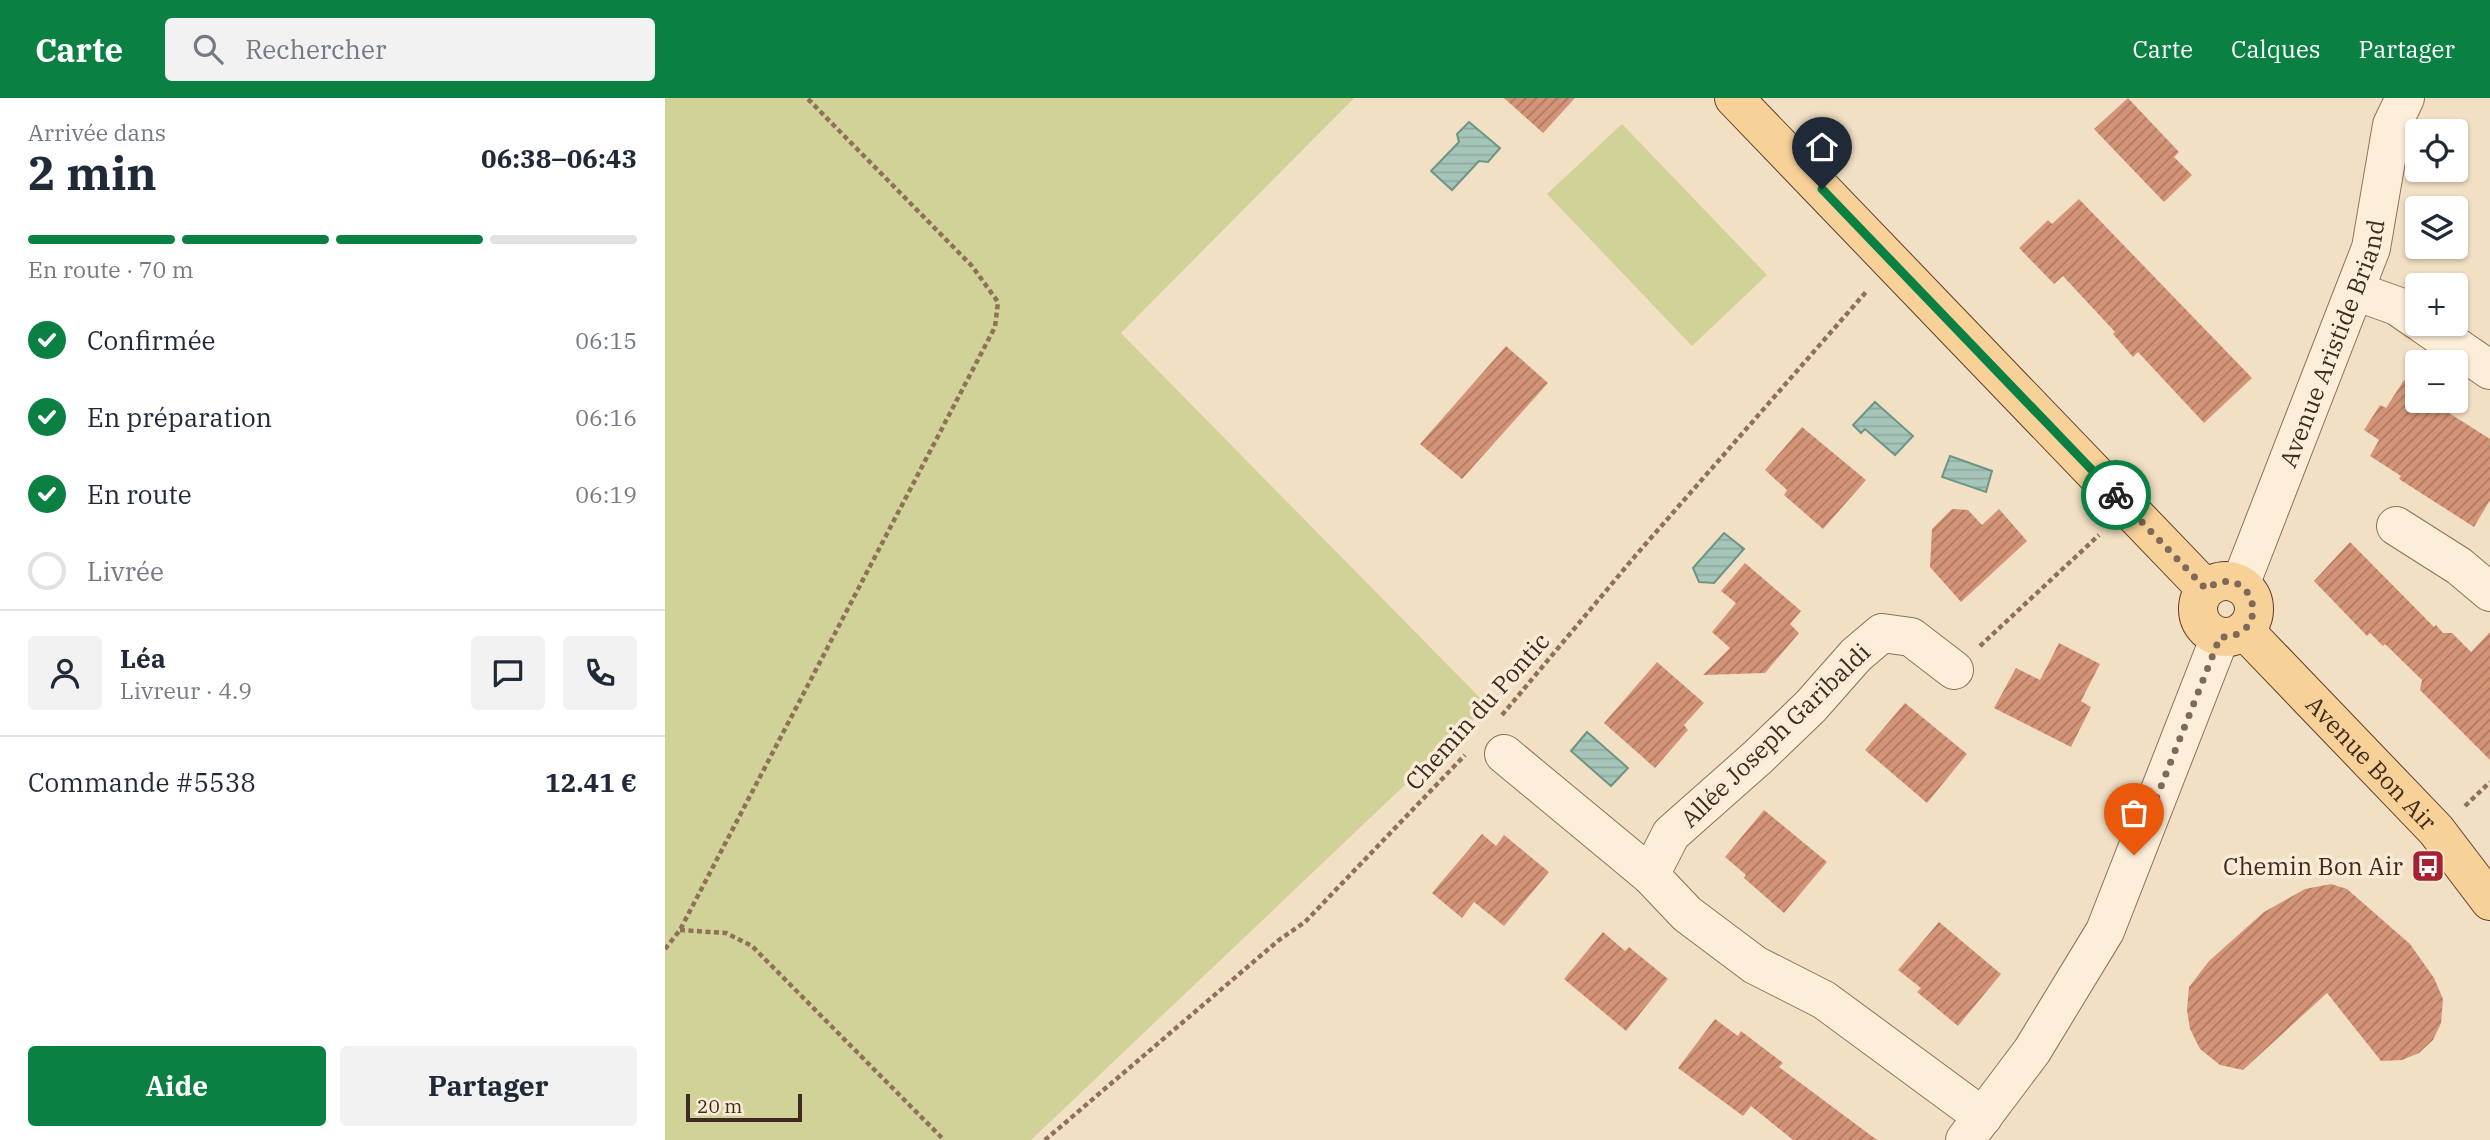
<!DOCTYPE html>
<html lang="fr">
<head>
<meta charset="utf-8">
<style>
	:root { --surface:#fff; --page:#f2f2f3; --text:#1f2937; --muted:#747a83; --line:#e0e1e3; --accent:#0b8043 }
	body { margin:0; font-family:"IBM Plex Serif",serif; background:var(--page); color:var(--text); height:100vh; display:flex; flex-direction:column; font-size:26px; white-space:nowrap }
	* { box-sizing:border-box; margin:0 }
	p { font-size:23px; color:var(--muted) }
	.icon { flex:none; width:38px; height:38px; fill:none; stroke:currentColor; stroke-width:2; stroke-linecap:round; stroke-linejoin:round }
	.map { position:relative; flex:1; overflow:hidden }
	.sheet { display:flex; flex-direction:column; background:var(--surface); width:665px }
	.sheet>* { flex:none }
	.controls { position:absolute; left:1740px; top:21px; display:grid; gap:14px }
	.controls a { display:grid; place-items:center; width:63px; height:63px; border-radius:7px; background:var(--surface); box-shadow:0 2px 5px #0004; font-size:35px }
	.scale { position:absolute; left:21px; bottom:18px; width:116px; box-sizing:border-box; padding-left:7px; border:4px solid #3e2a1e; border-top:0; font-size:19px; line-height:24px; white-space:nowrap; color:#3e2a1e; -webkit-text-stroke:5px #f9ebd5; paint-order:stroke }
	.pin { position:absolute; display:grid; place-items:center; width:60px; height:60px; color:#fff; margin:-72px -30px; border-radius:50% 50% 50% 0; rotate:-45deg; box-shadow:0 0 7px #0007 }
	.pin .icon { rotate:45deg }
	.courier { position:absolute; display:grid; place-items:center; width:70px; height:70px; margin:-35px; border:5px solid #0b8043; border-radius:50%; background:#fff; color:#222; box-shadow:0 2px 9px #0007 }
	.head em { font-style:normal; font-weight:700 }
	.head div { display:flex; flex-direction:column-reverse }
	.head { display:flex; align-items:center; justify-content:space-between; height:119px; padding:0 28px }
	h1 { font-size:46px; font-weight:700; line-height:52px }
	.bar { display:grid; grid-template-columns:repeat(4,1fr); gap:10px 7px; align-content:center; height:84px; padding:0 28px }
	.bar i { height:9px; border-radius:5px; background:var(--line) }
	.bar .current { background:var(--accent) }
	.bar p { grid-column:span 4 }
	.line { display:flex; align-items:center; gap:18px; padding:0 28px; border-top:2px solid var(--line) }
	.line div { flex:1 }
	.round { display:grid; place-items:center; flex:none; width:74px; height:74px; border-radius:7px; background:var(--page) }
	ol { padding:0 28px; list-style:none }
	li { display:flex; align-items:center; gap:21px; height:77px }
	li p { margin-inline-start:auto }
	li .icon { padding:7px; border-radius:50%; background:var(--accent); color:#fff; stroke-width:4 }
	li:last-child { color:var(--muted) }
	li i { width:38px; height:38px; border:4px solid var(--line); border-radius:50% }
	.primary-button { display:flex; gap:14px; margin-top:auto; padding:14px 28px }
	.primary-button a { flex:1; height:80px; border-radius:7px; background:var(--accent); color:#fff; font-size:28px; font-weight:700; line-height:80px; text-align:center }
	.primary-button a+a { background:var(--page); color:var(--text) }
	header { display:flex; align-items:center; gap:42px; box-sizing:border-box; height:98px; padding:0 35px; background:var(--accent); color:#fff }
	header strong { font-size:33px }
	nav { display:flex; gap:38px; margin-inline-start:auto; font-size:24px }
	.search { width:490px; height:63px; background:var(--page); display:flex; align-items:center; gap:18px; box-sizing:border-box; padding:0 24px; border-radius:7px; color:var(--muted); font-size:26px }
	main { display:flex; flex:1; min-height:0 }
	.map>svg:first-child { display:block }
</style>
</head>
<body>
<header>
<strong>Carte</strong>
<div class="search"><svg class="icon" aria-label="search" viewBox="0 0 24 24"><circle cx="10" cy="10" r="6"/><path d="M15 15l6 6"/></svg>Rechercher</div>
<nav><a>Carte</a><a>Calques</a><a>Partager</a></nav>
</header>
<main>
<section class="sheet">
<div class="head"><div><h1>2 min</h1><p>Arrivée dans</p></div><em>06:38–06:43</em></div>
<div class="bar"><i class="current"></i><i class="current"></i><i class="current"></i><i></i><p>En route · 70 m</p></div>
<ol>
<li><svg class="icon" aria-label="check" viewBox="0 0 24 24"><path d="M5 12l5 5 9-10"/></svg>Confirmée<p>06:15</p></li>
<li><svg class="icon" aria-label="check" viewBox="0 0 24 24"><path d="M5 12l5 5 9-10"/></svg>En préparation<p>06:16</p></li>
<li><svg class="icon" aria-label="check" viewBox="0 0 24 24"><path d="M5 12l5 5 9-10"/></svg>En route<p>06:19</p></li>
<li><i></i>Livrée</li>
</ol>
<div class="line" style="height:126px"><a class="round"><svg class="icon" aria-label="person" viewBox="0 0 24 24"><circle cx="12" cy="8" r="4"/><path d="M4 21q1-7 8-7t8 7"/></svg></a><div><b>Léa</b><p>Livreur · 4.9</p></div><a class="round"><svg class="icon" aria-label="chat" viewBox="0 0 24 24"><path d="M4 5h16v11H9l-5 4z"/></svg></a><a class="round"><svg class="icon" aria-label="phone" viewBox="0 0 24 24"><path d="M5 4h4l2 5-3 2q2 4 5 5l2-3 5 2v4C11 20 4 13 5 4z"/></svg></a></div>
<div class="line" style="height:91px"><div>Commande #5538</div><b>12.41 €</b></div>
<div class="primary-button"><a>Aide</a><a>Partager</a></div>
</section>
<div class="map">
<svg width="1825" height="1042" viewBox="0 0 1825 1042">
	<defs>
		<pattern id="water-rules" width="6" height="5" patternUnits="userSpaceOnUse" patternTransform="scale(1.75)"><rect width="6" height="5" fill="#a6c5b9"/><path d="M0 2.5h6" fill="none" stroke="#90a99f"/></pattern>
		<pattern id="building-hatch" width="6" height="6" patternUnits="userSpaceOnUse" patternTransform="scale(1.75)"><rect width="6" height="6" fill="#d49477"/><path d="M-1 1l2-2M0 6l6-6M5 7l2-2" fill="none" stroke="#ad7961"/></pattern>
	</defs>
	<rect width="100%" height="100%" fill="#f2e0c4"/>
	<!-- green -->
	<g fill="#d1d297">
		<polygon points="0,0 689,0 456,235 823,608 366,1042 0,1042"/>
		<polygon points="957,26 1102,177 1027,248 882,96"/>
	</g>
	<!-- water -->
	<g fill="url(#water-rules)" stroke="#6c9586" stroke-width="2">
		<polygon points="804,24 835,50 823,64 814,63 787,92 766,73 794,44 792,36"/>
		<polygon points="1210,304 1248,338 1230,357 1200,331 1196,335 1188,327"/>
		<polygon points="1285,358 1327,373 1321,394 1277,379"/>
		<polygon points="1059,435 1079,451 1049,485 1034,484 1028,470"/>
		<polygon points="922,634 963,670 946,688 906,653"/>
	</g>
	<!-- building -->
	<g fill="url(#building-hatch)">
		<polygon points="839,0 910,0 878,35"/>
		<polygon points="1463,0 1514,54 1509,59 1527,77 1499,104 1429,31"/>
		<polygon points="1414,101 1587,280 1539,325 1473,254 1468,259 1448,236 1450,234 1398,178 1389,186 1354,150 1383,122 1387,126"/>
		<polygon points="841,248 883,285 797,381 755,346"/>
		<polygon points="1739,282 1752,290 1752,303 1772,303 1775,305 1773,308 1825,341 1825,402 1809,429 1734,381 1736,378 1705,358 1714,342 1699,332 1715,307 1721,310"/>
		<polygon points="1137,329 1201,382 1158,431 1119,397 1122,392 1100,372"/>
		<polygon points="1287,411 1303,412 1317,427 1334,411 1362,443 1296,504 1265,469 1267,431"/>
		<polygon points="1685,444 1769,529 1771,527 1778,535 1787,535 1806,554 1825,534 1825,662 1755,592 1757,582 1720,546 1718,548 1705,535 1702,538 1649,483"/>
		<polygon points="1080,465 1136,513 1125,526 1134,535 1100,575 1038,577 1065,550 1047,534 1071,505 1056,493"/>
		<polygon points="1394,545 1435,566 1416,603 1426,609 1406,649 1329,610 1351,570 1375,582"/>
		<polygon points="992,564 1039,605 1019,627 1023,632 990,670 939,625"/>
		<polygon points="1240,605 1302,656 1262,705 1200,652"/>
		<polygon points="1099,712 1162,764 1119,815 1079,780 1081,777 1060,759"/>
		<polygon points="817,736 831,748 839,737 884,774 839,828 809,804 797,820 767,795"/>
		<polygon points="1666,786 1682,791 1745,846 1769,880 1778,901 1776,925 1768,942 1754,955 1737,962 1716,963 1662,895 1578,972 1555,967 1535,951 1525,931 1522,912 1524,889 1544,863 1599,814 1640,791"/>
		<polygon points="1274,824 1336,876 1293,928 1252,894 1256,890 1233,872"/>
		<polygon points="938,834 960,853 964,849 1003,881 961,933 899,881"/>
		<polygon points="1050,921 1073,938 1076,933 1118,965 1114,969 1212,1042 1128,1042 1086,1008 1078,1018 1013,970"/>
	</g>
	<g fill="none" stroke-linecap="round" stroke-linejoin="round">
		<defs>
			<g id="minor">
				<polyline points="1690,193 1732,208 1752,222"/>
				<polyline points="1758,226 1825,272"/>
				<polyline points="1731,428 1794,468 1825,494"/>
				<path id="s1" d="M 1575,487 L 1706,150 L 1727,27 L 1740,0"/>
				<polyline points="1289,572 1246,539 1217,535 1191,557 1146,608 1093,659 1006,736 985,777 1022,816 1090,867 1159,902 1318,1019"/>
				<polyline points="839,656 985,777"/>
				<polyline points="1300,1042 1367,953 1440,833 1555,539"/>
			</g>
			<g id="major">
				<polyline points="1069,0 1541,491"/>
				<circle cx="1561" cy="511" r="28"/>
				<path id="s2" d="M 1579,532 L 1771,732 L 1825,803"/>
			</g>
		</defs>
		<!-- minor casing -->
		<use href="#minor" stroke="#8f7058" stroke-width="40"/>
		<!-- major casing -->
		<use href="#major" stroke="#5d3e2d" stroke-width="40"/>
		<!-- path -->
		<g stroke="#8f7058" stroke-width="4.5" stroke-dasharray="5 3.5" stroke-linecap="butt">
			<polyline points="1315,548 1434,437"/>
			<polyline points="837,617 971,457 1201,194"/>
			<polyline points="1800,708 1825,684"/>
			<polyline points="15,832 61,835 87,848 279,1042"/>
			<polyline points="0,851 15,832 330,229 333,204 307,168 142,0"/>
			<polyline points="380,1042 614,842 640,824 800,657"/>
		</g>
		<!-- minor -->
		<use href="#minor" stroke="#fceed9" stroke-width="38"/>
		<!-- major -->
		<use href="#major" stroke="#f8d199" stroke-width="38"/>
	</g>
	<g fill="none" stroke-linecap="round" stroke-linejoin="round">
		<!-- done -->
		<path stroke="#7d6a58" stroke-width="7" stroke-dasharray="0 12.6" d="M 1451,397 L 1541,491 C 1588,459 1611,540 1555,539 L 1469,757"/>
		<!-- route -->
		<polyline stroke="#0b8043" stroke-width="9" points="1157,91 1451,397"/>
	</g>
	<!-- icons -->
	<defs>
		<symbol id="bus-square" viewBox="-11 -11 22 22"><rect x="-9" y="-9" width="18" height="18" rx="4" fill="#a42231" stroke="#f9ebd5"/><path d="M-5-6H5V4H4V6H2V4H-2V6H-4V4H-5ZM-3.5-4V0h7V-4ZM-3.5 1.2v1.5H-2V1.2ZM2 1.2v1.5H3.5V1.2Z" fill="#fff"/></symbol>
	</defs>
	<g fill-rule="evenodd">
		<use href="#bus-square" x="1744" y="749" width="38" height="38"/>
	</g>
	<g text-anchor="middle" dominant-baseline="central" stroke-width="7" stroke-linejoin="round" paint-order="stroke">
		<!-- street labels -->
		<g font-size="24" fill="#3e2a1e" stroke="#f9ebd5">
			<text stroke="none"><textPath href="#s1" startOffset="259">Avenue Aristide Briand</textPath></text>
			<text transform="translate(812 613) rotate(-48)">Chemin du Pontic</text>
			<text transform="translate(1110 637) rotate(-44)">Allée Joseph Garibaldi</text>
			<text stroke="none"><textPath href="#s2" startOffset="184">Avenue Bon Air</textPath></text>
		</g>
		<!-- poi labels -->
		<g font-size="24" fill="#3e2a1e" stroke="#f9ebd5" text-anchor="end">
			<text x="1738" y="768">Chemin Bon Air</text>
		</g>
	</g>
</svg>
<div class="controls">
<a><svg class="icon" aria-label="locate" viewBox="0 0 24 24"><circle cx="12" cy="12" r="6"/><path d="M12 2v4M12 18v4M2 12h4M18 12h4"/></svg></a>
<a><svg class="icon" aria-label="layers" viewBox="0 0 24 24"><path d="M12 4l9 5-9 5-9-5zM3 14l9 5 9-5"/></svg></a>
<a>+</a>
<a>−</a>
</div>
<div class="scale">20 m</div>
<div class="pin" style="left:1469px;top:757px;background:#ea580c"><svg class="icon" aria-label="bag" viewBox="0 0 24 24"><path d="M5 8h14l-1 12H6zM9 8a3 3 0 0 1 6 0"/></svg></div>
<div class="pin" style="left:1157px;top:91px;background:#1f2937"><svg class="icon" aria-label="home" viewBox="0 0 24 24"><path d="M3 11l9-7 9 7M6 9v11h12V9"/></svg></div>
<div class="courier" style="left:1451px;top:397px"><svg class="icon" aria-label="bike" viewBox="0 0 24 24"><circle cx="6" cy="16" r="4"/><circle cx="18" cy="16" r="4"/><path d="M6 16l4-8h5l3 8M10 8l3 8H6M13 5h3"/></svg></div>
</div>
</main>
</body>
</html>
